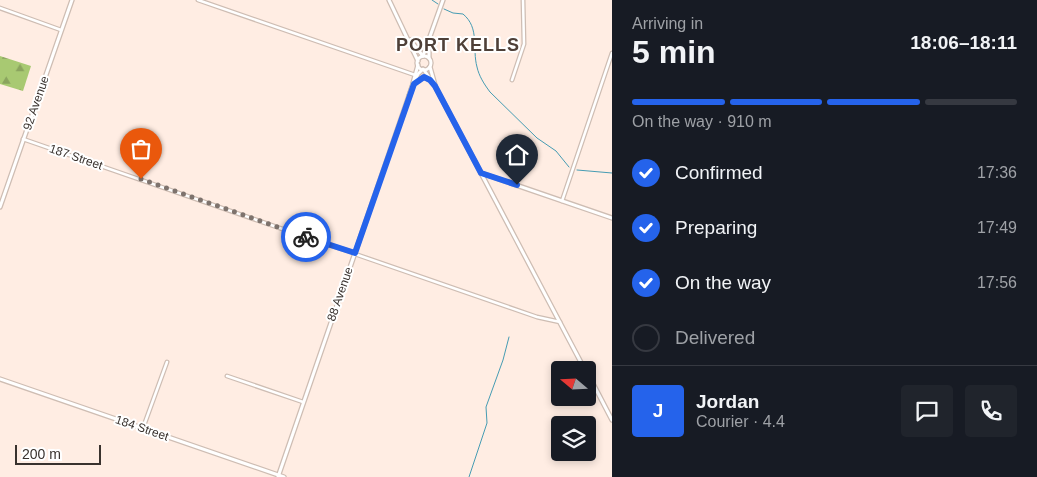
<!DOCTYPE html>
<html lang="en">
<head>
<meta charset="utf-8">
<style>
	:root { --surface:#171b24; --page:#20242c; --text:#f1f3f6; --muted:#9ea1a6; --line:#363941; --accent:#2563eb }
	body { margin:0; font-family:Arial,sans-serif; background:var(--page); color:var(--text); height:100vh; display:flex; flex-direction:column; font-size:19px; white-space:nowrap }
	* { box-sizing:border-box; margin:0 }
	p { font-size:16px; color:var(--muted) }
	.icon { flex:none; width:28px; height:28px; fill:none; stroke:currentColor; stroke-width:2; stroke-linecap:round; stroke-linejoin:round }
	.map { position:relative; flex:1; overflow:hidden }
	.drawer { display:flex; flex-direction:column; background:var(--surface); width:425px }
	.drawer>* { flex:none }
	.needle { width:32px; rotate:289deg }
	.buttons { position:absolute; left:551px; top:361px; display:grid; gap:10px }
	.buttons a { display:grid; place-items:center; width:45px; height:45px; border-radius:5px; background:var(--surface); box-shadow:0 2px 8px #0003; font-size:25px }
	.scale { position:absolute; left:15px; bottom:12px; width:86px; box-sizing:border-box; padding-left:5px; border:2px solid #39322e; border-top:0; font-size:14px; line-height:18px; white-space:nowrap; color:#39322e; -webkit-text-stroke:4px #fff; paint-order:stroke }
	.pin { position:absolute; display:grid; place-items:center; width:42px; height:42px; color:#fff; margin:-51px -21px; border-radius:50% 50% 50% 0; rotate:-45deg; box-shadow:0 0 5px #0007 }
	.pin .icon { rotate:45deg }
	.courier { position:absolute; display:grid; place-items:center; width:50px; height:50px; margin:-25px; border:4px solid #2563eb; border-radius:50%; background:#fff; color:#222; box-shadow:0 1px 6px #0007 }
	.head em { font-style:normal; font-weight:700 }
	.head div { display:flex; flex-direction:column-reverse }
	.head { display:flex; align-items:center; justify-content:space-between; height:85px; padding:0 20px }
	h1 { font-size:32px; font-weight:700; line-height:38px }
	.bar { display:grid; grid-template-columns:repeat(4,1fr); gap:8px 5px; align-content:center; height:60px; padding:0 20px }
	.bar i { height:6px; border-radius:4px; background:var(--line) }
	.bar .on { background:var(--accent) }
	.bar p { grid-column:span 4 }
	.line { display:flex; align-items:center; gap:12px; padding:0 20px; border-top:1px solid var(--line) }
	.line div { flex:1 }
	.round { display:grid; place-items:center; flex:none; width:52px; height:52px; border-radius:5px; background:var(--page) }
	ol { padding:0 20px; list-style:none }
	li { display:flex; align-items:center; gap:15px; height:55px }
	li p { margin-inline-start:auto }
	li .icon { padding:5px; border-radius:50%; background:var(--accent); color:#fff; stroke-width:4 }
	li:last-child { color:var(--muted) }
	li i { width:28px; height:28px; border:2px solid var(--line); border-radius:50% }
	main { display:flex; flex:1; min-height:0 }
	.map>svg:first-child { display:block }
</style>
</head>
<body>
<main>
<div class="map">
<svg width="612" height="477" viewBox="0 0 612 477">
	<defs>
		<pattern id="forest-firs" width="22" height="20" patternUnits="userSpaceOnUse" patternTransform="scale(1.25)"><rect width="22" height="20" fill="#a8c972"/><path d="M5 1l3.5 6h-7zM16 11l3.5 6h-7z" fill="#8aa45e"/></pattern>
	</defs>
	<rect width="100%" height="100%" fill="#ffede3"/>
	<!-- forest -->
	<polygon fill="url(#forest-firs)" points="0,56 31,66 23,91 0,84"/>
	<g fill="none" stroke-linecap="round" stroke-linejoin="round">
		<!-- stream -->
		<g stroke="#469cb3" stroke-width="1">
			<polyline points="432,0 438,4"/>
			<path d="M 444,9 L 453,13 L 463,14 C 480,28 472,49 477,67 C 479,76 484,84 490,92 L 537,138 L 556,151 L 569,167"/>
			<polyline points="407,95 413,78"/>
			<polyline points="577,170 612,173"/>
			<polyline points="469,477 487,423 486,407 503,360 509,337"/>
		</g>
		<defs>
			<g id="street">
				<polyline points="198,0 415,75"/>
				<polyline points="0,8 61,30"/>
				<polyline points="512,80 524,44 523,0"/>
				<polyline points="23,139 323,243 355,253"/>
				<polyline points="562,201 612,53"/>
				<polyline points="355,254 537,317 560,322"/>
				<polyline points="227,376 303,402"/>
				<polyline points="143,428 167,362"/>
			</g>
			<g id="secondary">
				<polyline points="389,0 418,61"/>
				<polyline points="410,40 423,56"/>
				<polyline points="429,42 429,58"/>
				<polyline points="423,56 443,0"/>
				<circle cx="424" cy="63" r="7"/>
				<polyline points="430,67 435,85"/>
				<polyline points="424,70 435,86 585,370"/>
				<polyline points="415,82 424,77 430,80"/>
				<polyline points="413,83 418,65"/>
				<polyline points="481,173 612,218"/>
				<polyline points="0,207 72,0"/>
				<polyline points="588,374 612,420"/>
				<polyline points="0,379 284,477"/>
				<polyline points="278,477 413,84 418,74 423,69"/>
			</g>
		</defs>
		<!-- street casing -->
		<use href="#street" stroke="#cebdb3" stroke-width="5"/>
		<!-- secondary casing -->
		<use href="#secondary" stroke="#cebdb3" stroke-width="5.5"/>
		<!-- street -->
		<use href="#street" stroke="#fff" stroke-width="2.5"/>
		<!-- secondary -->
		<use href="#secondary" stroke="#fff" stroke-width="3"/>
	</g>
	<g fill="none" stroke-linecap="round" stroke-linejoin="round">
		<!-- done -->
		<polyline stroke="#7e736d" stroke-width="5" stroke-dasharray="0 9" points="141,179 306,237"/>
		<!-- route -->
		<polyline stroke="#2563eb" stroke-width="6" points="306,237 355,253 414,84 424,77 430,80 435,86 481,173 517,185"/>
	</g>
	<g text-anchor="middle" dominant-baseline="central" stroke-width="4" stroke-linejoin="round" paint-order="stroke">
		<!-- street labels -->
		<g font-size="12" fill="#39322e" stroke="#fff">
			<text transform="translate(36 103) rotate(-71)">92 Avenue</text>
			<text transform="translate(76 157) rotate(19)">187 Street</text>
			<text transform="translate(340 294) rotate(-71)">88 Avenue</text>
			<text transform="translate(142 428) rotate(19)">184 Street</text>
		</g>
		<!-- district labels -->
		<g font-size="18" font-weight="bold" letter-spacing="1" fill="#4e4038" stroke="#fff">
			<text x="458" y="45">PORT KELLS</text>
		</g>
	</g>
</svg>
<div class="buttons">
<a><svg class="needle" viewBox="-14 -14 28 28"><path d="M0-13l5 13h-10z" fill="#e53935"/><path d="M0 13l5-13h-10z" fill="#9ea1a6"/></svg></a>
<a><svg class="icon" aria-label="layers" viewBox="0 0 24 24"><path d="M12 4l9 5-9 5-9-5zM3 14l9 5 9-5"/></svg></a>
</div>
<div class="scale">200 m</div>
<div class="pin" style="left:141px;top:179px;background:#ea580c"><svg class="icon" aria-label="bag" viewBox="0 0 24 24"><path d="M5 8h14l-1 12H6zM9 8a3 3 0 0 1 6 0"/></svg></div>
<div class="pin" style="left:517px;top:185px;background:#1f2937"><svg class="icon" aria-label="home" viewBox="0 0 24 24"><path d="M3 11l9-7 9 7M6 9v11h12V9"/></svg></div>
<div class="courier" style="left:306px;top:237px"><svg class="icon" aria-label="bike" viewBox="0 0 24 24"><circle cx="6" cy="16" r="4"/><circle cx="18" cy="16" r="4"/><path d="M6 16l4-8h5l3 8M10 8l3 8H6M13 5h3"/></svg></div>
</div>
<section class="drawer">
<div class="head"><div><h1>5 min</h1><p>Arriving in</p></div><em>18:06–18:11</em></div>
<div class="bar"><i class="on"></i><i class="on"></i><i class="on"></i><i></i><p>On the way · 910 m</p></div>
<ol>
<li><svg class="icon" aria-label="check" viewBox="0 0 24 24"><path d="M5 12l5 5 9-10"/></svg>Confirmed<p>17:36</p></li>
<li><svg class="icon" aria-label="check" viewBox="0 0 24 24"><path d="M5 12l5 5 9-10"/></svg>Preparing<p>17:49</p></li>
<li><svg class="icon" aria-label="check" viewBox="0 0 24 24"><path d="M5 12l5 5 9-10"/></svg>On the way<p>17:56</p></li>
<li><i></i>Delivered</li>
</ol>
<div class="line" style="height:90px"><b class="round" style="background:var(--accent);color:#fff">J</b><div><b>Jordan</b><p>Courier · 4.4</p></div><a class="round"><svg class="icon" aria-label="chat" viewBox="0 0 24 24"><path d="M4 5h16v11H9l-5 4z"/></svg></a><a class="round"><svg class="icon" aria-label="phone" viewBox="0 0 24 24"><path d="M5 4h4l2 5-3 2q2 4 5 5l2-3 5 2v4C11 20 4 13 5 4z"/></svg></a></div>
</section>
</main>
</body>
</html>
